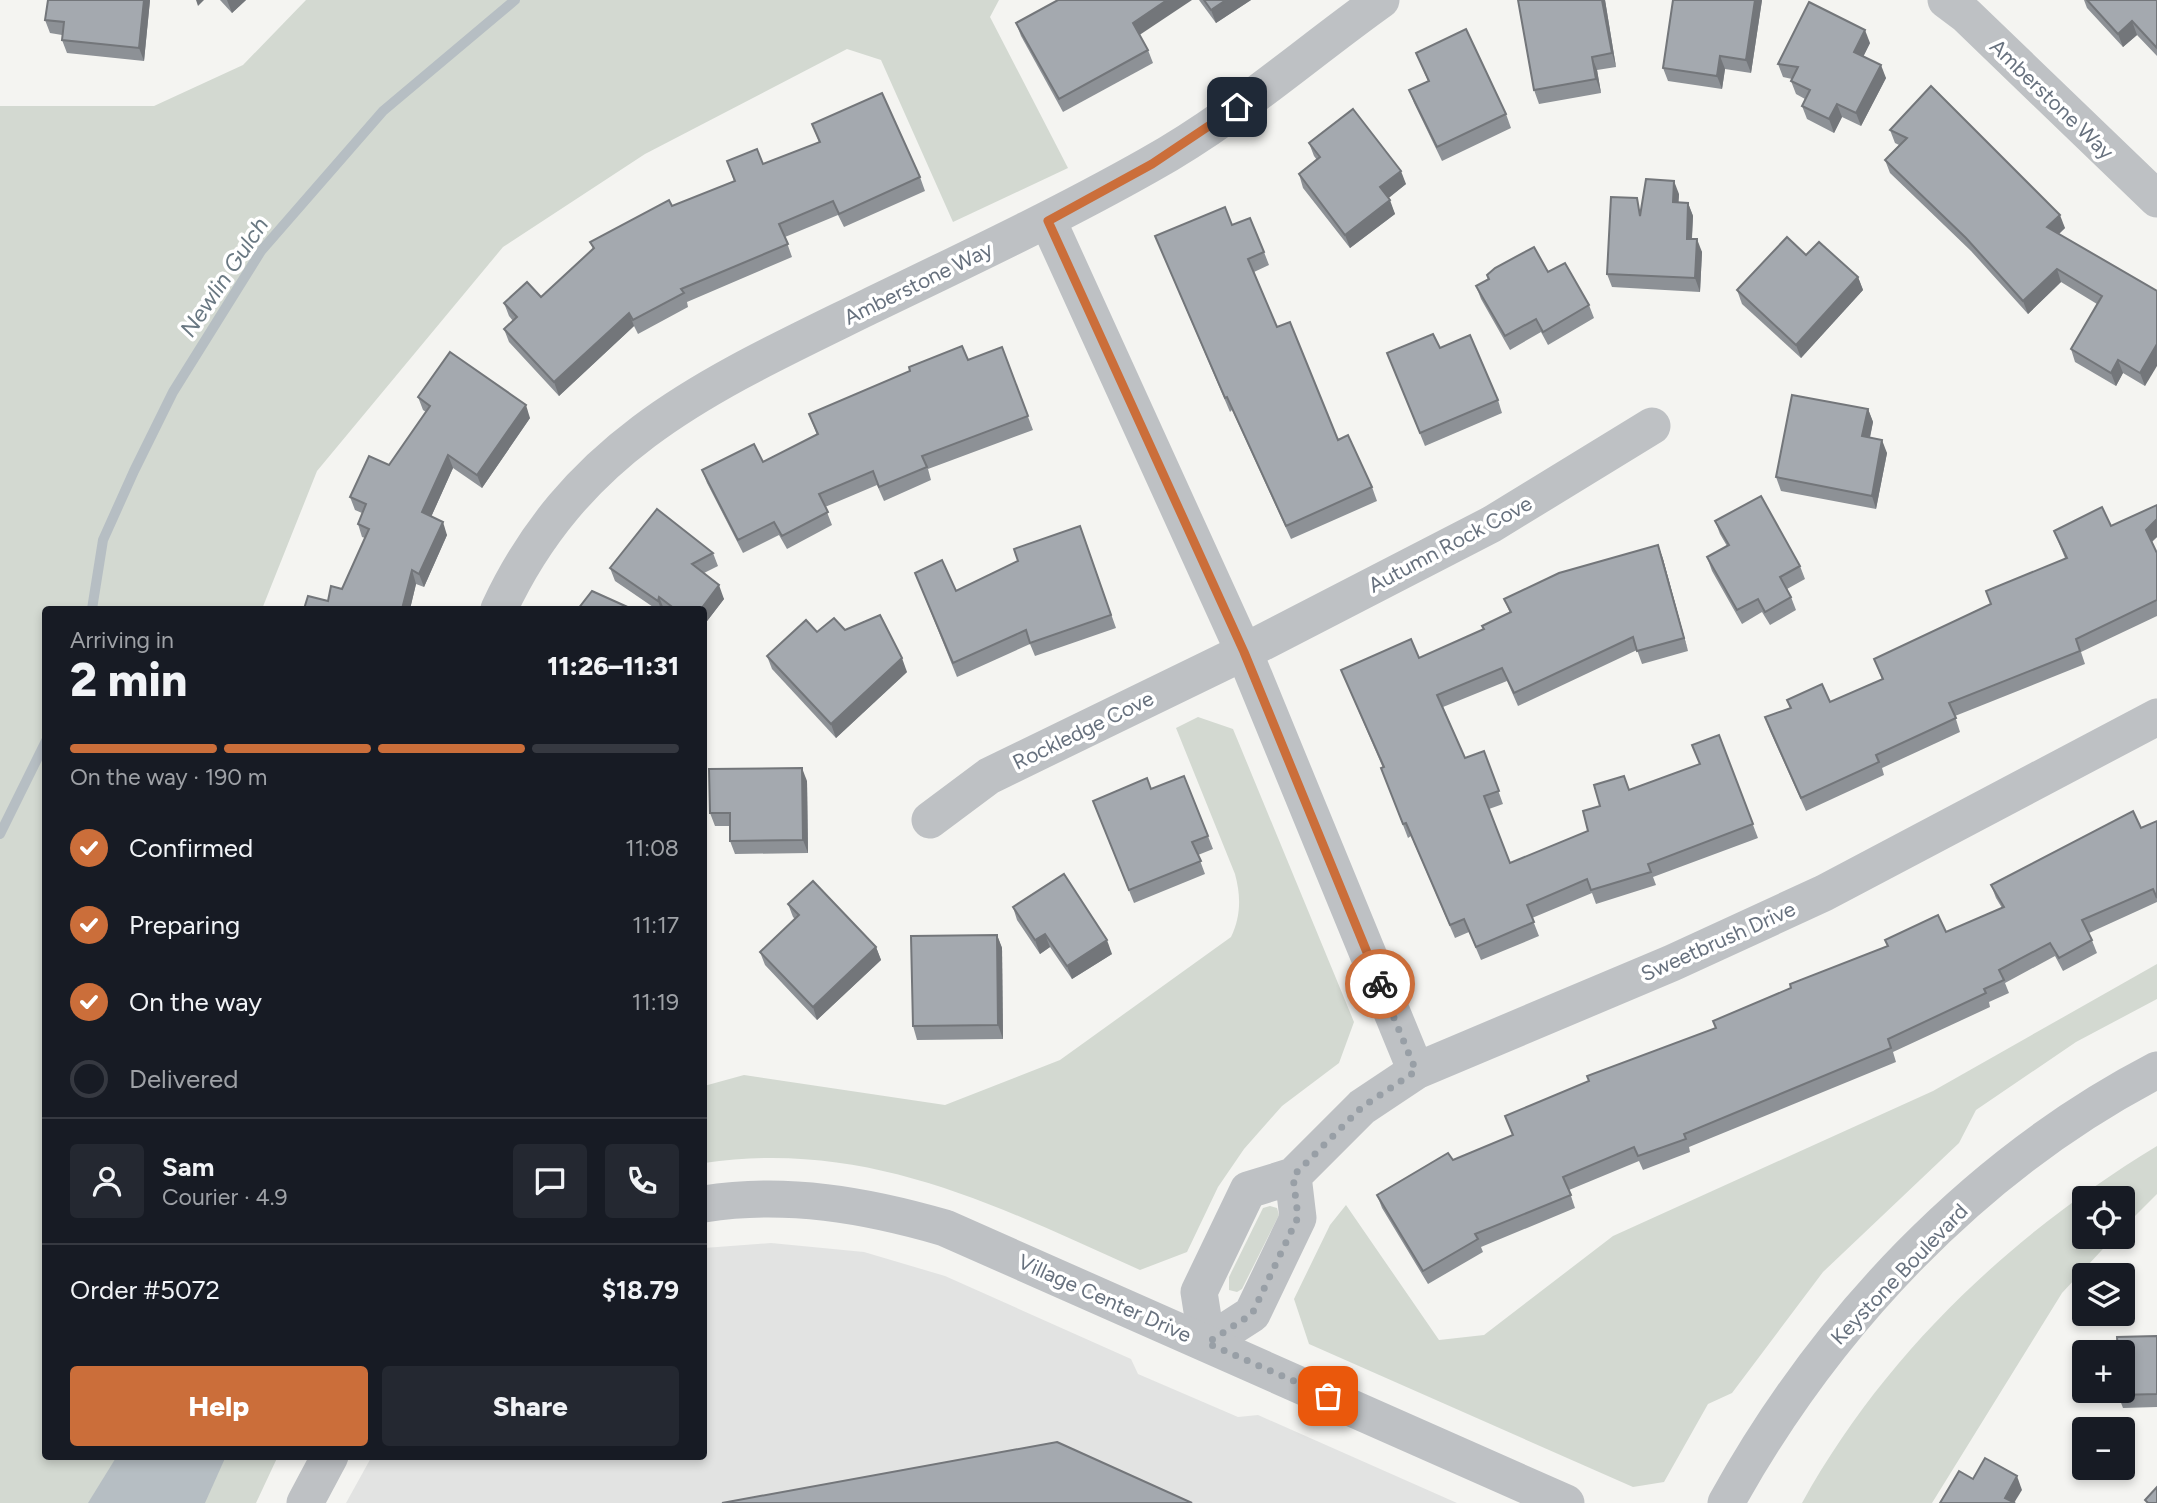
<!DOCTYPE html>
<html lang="en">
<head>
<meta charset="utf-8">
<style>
	:root { --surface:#171b24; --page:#242831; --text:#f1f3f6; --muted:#9ea1a6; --line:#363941; --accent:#cb6e3a }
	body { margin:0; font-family:Figtree,sans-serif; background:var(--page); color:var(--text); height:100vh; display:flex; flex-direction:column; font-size:26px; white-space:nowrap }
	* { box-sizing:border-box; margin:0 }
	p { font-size:23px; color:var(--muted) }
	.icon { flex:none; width:38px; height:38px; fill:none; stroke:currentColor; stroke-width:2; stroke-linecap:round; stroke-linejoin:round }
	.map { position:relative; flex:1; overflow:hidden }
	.sheet { position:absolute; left:42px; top:606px; width:665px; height:854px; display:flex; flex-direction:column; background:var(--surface); border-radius:7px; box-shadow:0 4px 10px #0003 }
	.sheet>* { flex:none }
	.controls { position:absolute; left:2072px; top:1186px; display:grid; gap:14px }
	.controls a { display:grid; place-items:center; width:63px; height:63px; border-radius:7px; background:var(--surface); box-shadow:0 4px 10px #0003; font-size:35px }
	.pin { position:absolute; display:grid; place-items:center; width:60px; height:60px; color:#fff; margin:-30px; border-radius:14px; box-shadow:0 4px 10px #0006 }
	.courier { position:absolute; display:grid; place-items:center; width:70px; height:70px; margin:-35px; border:5px solid #cb6e3a; border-radius:50%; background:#fff; color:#222; box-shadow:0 2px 9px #0007 }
	.overview em { font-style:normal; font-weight:800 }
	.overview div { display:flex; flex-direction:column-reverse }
	.overview { display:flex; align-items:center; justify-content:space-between; height:119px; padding:0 28px }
	h1 { font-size:46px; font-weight:800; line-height:52px }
	.bar { display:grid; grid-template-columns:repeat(4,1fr); gap:10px 7px; align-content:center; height:84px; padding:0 28px }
	.bar i { height:9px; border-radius:5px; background:var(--line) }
	.bar .current { background:var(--accent) }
	.bar p { grid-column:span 4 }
	.line { display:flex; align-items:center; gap:18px; padding:0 28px; border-top:2px solid var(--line) }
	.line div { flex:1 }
	.round { display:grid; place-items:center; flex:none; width:74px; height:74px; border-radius:7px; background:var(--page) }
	ol { padding:0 28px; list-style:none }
	li { display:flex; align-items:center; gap:21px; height:77px }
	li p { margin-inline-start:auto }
	li .icon { padding:7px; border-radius:50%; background:var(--accent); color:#fff; stroke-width:4 }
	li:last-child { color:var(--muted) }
	li i { width:38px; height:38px; border:4px solid var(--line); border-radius:50% }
	.primary-button { display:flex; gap:14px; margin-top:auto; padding:14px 28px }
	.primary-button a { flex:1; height:80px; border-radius:7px; background:var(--accent); color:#fff; font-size:28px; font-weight:800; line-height:80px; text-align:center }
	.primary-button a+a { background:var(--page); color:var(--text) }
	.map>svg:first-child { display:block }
</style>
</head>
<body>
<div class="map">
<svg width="2157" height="1503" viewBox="0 0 2157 1503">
	<rect width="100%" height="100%" fill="#f4f4f1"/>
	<!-- built -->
	<polygon fill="#e2e3e2" points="771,1243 864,1252 945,1276 1131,1359 1138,1374 1238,1417 1258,1415 1457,1503 346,1503 372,1456 704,1456 704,1248"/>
	<!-- grass -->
	<g fill="#d3d9d1">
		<polygon points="306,0 999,0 990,17 1068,168 953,222 881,60 847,49 645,154 503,247 317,471 262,609 46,609 46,1456 278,1456 256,1503 0,1503 0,106 154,106 243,65"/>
		<path d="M 1198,717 L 1233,729 L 1354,1022 L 1339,1063 L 1282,1106 L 1244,1149 L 1218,1187 L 1187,1252 L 1140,1270 C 995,1205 867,1139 704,1163 L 704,1086 L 744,1075 L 945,1105 L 1060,1060 L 1231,937 C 1241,916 1241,896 1235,874 L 1176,728 Z"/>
		<polygon points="2157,964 2157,999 2076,1042 1976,1110 1959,1143 1823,1272 1732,1393 1708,1404 1664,1482 1633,1487 1309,1344 1294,1299 1330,1225 1346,1205 1439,1340 1484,1335 1613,1236 1933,1091"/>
		<path d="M 2157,1146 L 2157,1194 L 2123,1228 L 2123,1199 L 2084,1199 L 2084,1237 L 2114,1237 L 2062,1293 L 1932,1503 L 1802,1503 C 1885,1353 2012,1234 2157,1146 Z"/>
		<polygon points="1270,1206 1277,1208 1279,1215 1242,1289 1237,1292 1229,1290 1229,1277 1263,1208"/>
	</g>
	<!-- water -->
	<polygon fill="#b6bec3" points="117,1456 226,1456 205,1503 88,1503"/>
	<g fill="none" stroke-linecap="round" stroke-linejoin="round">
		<!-- stream -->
		<g stroke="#b6bec3" stroke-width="10">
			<polyline points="92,609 103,540 134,471 173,392 261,251 383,111 515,0"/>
			<polyline points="0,834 46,741"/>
		</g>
		<!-- minor -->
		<g stroke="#bec1c4" stroke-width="37">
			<polyline points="1946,0 1966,15 2157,199"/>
			<polyline points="1048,221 1244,652 1416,1071"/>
			<path d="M 499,609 C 577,442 711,384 866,308 C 961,262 1057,217 1149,165 C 1232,119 1304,55 1381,0"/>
			<polyline points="930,820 989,776 1244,652 1492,524 1652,426"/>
			<polyline points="1293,1176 1298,1218 1252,1314 1207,1343 1199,1292 1248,1190 1293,1176 1362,1107 1416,1071 1672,963 1824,893 2157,717"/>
			<path d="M 704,1204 C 786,1191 866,1205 945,1228 L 1566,1503"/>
			<polyline points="305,1503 330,1456"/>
			<path d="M 1726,1503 C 1825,1324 1974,1165 2157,1070"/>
		</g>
	</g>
	<!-- wall -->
	<g fill="#8d9196">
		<polygon points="150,0 144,61 67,53 62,40 62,35 50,33 45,20"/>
		<polygon points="220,0 246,0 232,13"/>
		<polygon points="1199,0 1251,0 1216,23"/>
		<polygon points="1605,0 1616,67 1597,70 1601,93 1539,104 1534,90"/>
		<polygon points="1762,0 1751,73 1725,69 1722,89 1668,81 1663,68"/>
		<polygon points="2084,0 2157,0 2157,56 2137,35 2123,47 2087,8"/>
		<polygon points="1016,23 1139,35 1148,50 1153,63 1063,112 1021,36"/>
		<polygon points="1870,43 1863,57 1886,78 1861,126 1842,117 1834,133 1807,119 1802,106 1805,99 1796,94 1791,81 1792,79 1783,77 1778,64"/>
		<polygon points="1416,53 1506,114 1511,128 1442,161 1414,103 1409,90 1428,81"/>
		<polygon points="1931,86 2065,228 2059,234 2157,291 2145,386 2123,373 2116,386 2075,362 2071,349 2097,304 2061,282 2028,314 1971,251 1890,173 1885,160 1899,145 1895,143 1890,130"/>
		<polygon points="812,124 920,177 925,191 844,227 838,215 785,237 792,257 687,302 688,307 638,334 634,326 559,396 509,342 504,329 513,321 509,316 504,303 541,297 593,249 590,242 734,181 727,161 763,164 819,142"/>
		<polygon points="1309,143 1406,184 1388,198 1395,214 1350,248 1303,188 1299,174 1317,160 1314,156"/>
		<polygon points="1679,194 1678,202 1688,203 1693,216 1692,239 1702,252 1700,292 1612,287 1607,274 1641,210"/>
		<polygon points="1232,225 1264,252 1269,265 1254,272 1277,327 1338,440 1372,487 1377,501 1291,539 1232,410 1230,412 1155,236"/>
		<polygon points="1806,255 1858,277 1863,290 1801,358 1742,304 1737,290"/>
		<polygon points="1548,272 1589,305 1594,318 1548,345 1541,332 1510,350 1481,299 1476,286 1488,280 1487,275"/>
		<polygon points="1002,347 1033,430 928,469 931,480 884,501 877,485 825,507 832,525 787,549 779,535 743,553 707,483 702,470 763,462 817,435 809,414 968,360"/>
		<polygon points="1440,348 1498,400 1502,413 1425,446 1387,353"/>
		<polygon points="418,397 530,418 482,488 453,468 431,517 447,535 424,587 416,584 410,609 304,609 328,601 342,589 365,538 362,537 358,524 362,513 355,510 350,497 389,465 426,412 423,410"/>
		<polygon points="1868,409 1873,422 1870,438 1887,453 1876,509 1781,491 1776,477"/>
		<polygon points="1715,521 1800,566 1805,579 1787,589 1791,597 1796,610 1770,625 1762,612 1742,624 1712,571 1707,557 1727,546 1720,534"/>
		<polygon points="1080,526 1116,628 1035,656 1030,644 957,677 915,573 956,591 1018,561"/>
		<polygon points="2111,526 2157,537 2152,542 2157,553 2157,616 2081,652 2085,664 1955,716 1960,732 1882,768 1884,775 1806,811 1770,731 1765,717 1790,708 1787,700 1830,702 1882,679 1874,659 1990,604 2065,558 2054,531"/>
		<polygon points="1658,545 1663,559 1688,651 1642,664 1637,650 1518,706 1507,681 1443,707 1465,758 1484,751 1503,804 1489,809 1510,863 1588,831 1600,806 1629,790 1700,765 1719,735 1758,838 1653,877 1656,885 1596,904 1592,893 1532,918 1539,936 1481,960 1469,932 1455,938 1411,836 1408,838 1381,768 1383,768 1341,670 1419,658 1483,629 1510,613 1504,599"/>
		<polygon points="713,553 718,566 704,573 724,599 704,625 704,609 656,609 615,581 610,568"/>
		<polygon points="817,632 907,672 836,738 772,669 767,656"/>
		<polygon points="807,781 808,853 735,854 730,841 730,826 715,826 710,813"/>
		<polygon points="1151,789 1208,836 1213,849 1198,855 1205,874 1134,903 1098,814"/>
		<polygon points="2157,821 2157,902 2089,933 2097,953 2063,971 2055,956 2005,983 2009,993 1989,1002 1990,1007 1893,1052 1896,1062 1689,1147 1690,1152 1643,1170 1639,1161 1569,1190 1575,1208 1481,1247 1483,1252 1428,1284 1382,1208 1377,1195 1513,1135 1505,1116 1946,932 2002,908 1996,898 1991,885 2141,828"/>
		<polygon points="788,904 876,947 881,960 817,1020 765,965 760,952 795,919 793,917"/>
		<polygon points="1013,907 1112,954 1072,979 1050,947 1040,954 1017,920"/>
		<polygon points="997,935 1002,948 1003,1039 917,1040 913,1026"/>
		<polygon points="2157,1336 2157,1407 2123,1408 2118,1395"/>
	</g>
	<!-- shaded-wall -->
	<g fill="#73767a">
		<polygon points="144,0 150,0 144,61 139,48"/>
		<polygon points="196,0 204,0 198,6"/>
		<polygon points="227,0 246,0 232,13"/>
		<polygon points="1167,0 1192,0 1138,36 1133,23"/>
		<polygon points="1226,0 1251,0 1216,23 1211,10"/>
		<polygon points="1602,0 1605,0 1616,67 1612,53"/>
		<polygon points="1755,0 1762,0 1751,73 1746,60"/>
		<polygon points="2132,21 2137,35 2123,47 2118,34"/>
		<polygon points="1865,30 1870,43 1859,65 1854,52"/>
		<polygon points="1720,56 1725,69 1722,89 1717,76"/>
		<polygon points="1592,57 1597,70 1601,93 1596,79"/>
		<polygon points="1881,65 1886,78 1861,126 1856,113"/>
		<polygon points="1837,104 1842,117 1834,133 1829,119"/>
		<polygon points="1401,171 1406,184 1385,201 1380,187"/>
		<polygon points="1674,181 1679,194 1678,215 1673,202"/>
		<polygon points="1390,200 1395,214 1350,248 1345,235"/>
		<polygon points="1688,203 1693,216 1691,252 1687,239"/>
		<polygon points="2060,215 2065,228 2052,240 2047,227"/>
		<polygon points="1697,239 1702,252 1700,292 1695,278"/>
		<polygon points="2057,269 2061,282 2028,314 2023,301"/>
		<polygon points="1858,277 1863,290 1801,358 1796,345"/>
		<polygon points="629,313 634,326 559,396 554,382"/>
		<polygon points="2157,344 2157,366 2145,386 2140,373"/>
		<polygon points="2118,360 2123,373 2116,386 2111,373"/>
		<polygon points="526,405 530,418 482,488 477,475"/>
		<polygon points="1868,409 1873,422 1867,450 1862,436"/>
		<polygon points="1882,440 1887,453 1876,509 1872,496"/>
		<polygon points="448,455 453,468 427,526 422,512"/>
		<polygon points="2157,519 2157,537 2150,543 2146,530"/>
		<polygon points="443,522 447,535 424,587 419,574"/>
		<polygon points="1658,545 1663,559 1688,651 1684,638"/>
		<polygon points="412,570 416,584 410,609 402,609"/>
		<polygon points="719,585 724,599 704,625 704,609 701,609"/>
		<polygon points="659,597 664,609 661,609 658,601"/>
		<polygon points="902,658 907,672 836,738 831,724"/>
		<polygon points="802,768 807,781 808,853 803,840"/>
		<polygon points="1045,934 1050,947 1040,954 1035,940"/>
		<polygon points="997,935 1002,948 1003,1039 998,1025"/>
		<polygon points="1107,940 1112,954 1072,979 1067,966"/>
		<polygon points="876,947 881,960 817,1020 813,1007"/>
		<polygon points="2017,1476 2022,1490 2014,1503 2005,1498"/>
	</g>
	<!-- building -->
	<g fill="#a4a9af" stroke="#73767a" stroke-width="2">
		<polygon points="48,0 144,0 139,48 62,40 64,22 45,20"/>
		<polygon points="1058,0 1167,0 1133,23 1148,50 1059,99 1016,23"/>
		<polygon points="1204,0 1226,0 1211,10"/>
		<polygon points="1518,0 1602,0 1612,53 1592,57 1596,79 1534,90"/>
		<polygon points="1673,0 1755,0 1746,60 1720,56 1717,76 1663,68"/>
		<polygon points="2087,0 2157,0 2157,48 2132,21 2118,34"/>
		<polygon points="1809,2 1865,30 1854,52 1881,65 1856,113 1837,104 1829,119 1802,106 1810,90 1791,81 1798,67 1778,64"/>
		<polygon points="1466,29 1506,114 1437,147 1409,90 1429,81 1416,53"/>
		<polygon points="1931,86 2060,215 2047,227 2157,291 2157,344 2140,373 2118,360 2111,373 2071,349 2102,296 2057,269 2023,301 1966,238 1885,160 1907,138 1890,130"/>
		<polygon points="882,93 920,177 839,214 833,201 779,224 788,244 681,289 684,293 633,320 629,313 554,382 504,329 517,317 504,303 527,282 541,297 594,248 590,242 669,200 672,206 735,181 727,161 757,149 763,164 820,142 812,124"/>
		<polygon points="1353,109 1401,171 1380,187 1390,200 1345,235 1299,174 1320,157 1309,143"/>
		<polygon points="1646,179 1674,181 1673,202 1688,203 1687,239 1697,239 1695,278 1607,274 1611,197 1637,198 1640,216"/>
		<polygon points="1225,207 1232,225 1250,218 1264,252 1248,259 1277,327 1290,322 1338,440 1348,435 1372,487 1286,526 1227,397 1225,398 1155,236"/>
		<polygon points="1787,237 1806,255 1819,242 1858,277 1796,345 1737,290"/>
		<polygon points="1534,247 1548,272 1565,263 1589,305 1543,332 1536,319 1505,336 1476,286 1489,279 1487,275 1495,268"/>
		<polygon points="1433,334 1440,348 1470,335 1498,400 1420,433 1387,353"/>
		<polygon points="962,346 968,360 1002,347 1028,416 922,456 927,467 879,487 873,471 819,494 828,512 782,536 774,522 738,540 702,470 754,444 763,462 818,434 809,414 910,371 909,367"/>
		<polygon points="450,352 526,405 477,475 448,455 422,512 443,522 419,574 412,570 402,609 304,609 308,596 328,601 331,586 342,589 369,529 358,524 366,504 350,497 369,456 389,465 430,406 418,397"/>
		<polygon points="1792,395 1868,409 1862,436 1882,440 1872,496 1776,477"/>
		<polygon points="1761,496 1800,566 1780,577 1791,597 1765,612 1758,599 1737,610 1707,557 1729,545 1715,521"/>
		<polygon points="2157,505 2157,519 2146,530 2157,553 2157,600 2076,639 2080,651 1949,703 1956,718 1876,755 1879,762 1801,798 1765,717 1791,708 1787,700 1822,684 1830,702 1883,679 1874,659 1991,604 1986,591 2067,558 2054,531 2102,507 2111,526"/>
		<polygon points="657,509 713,553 692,564 719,585 701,609 675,609 659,597 658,601 610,568"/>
		<polygon points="1080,526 1111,615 1030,643 1026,630 953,663 915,573 942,560 956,591 1018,561 1014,549"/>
		<polygon points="1658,545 1684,638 1637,651 1633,637 1514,693 1502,668 1437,695 1465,758 1484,751 1499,791 1484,796 1510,863 1588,831 1583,811 1600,806 1594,785 1624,776 1629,790 1700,764 1692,745 1719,735 1753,824 1648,864 1651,872 1591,890 1587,879 1527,905 1534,922 1476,947 1464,919 1450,925 1406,823 1403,824 1381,768 1384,767 1341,670 1411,639 1419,658 1484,629 1482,626 1511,612 1504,599 1559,573"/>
		<polygon points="592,591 632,609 578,609"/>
		<polygon points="880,615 902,658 831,724 767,656 806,620 817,632 834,618 845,630"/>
		<polygon points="802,768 803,840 730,841 730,813 710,813 709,769"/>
		<polygon points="1184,776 1208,836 1192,842 1201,861 1129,890 1093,801 1147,778 1151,789"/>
		<polygon points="2133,811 2141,828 2157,821 2157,898 2153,889 2082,920 2092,940 2059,958 2050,943 1999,970 2004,980 1984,989 1986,993 1888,1039 1891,1048 1684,1134 1686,1139 1638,1156 1634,1147 1563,1177 1571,1195 1475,1234 1478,1239 1423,1271 1377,1195 1448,1153 1453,1160 1513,1135 1505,1116 1589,1081 1587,1076 1716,1028 1713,1021 1791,988 1790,984 1888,946 1885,940 1938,915 1946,932 2004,907 1991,885"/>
		<polygon points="1064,874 1107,940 1067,966 1045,934 1035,940 1013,907"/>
		<polygon points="813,881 876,947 813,1007 760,952 799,915 788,904"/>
		<polygon points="997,935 998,1025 913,1026 911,936"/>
		<polygon points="2157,1336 2157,1394 2118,1395 2118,1391 2123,1391 2123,1353 2118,1353 2117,1337"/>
		<polygon points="1057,1442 1192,1503 722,1503"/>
		<polygon points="1985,1458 2017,1476 2005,1498 2015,1503 1940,1503 1959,1471 1973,1479"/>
		<polygon points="2157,1487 2157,1503 2148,1503 2145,1500"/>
	</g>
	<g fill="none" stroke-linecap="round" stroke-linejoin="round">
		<!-- done -->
		<polyline stroke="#989fa6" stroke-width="7" stroke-dasharray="0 12.6" points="1328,1396 1207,1343 1252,1314 1298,1217 1293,1176 1362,1107 1416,1071 1380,984"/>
		<!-- route -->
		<polyline stroke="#cb6e3a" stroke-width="9" points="1237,107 1152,164 1048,221 1244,652 1380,984"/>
	</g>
	<g text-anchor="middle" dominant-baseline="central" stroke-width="7" stroke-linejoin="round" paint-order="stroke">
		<!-- street labels -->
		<g font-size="21" fill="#67717e" stroke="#fff">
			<text transform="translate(2052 99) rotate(44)">Amberstone Way</text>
			<text transform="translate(918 283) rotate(-26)">Amberstone Way</text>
			<text transform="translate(1450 544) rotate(-28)">Autumn Rock Cove</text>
			<text transform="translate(1083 730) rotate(-26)">Rockledge Cove</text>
			<text transform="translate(1718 941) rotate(-24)">Sweetbrush Drive</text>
			<text transform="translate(1899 1274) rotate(-46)">Keystone Boulevard</text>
			<text transform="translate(1105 1298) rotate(24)">Village Center Drive</text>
		</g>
		<!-- water labels -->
		<g font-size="23" font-style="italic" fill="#697882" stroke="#fff">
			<text transform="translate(224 277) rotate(-56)">Newlin Gulch</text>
		</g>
	</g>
</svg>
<div class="controls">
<a><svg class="icon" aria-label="locate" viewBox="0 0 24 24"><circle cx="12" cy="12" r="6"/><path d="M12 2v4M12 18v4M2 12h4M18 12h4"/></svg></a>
<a><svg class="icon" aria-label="layers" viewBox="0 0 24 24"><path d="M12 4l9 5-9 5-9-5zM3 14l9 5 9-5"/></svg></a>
<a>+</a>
<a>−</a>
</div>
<div class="pin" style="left:1328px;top:1396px;background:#ea580c"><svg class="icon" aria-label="bag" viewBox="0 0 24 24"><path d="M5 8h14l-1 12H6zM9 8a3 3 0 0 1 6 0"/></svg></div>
<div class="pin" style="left:1237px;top:107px;background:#1f2937"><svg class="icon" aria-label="home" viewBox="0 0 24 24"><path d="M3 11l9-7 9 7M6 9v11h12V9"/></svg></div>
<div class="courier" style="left:1380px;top:984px"><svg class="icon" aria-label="bike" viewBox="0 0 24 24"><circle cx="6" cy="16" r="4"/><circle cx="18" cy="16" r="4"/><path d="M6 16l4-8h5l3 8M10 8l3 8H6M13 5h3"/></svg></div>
<section class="sheet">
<div class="overview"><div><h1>2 min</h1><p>Arriving in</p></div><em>11:26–11:31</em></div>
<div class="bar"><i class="current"></i><i class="current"></i><i class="current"></i><i></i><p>On the way · 190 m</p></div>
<ol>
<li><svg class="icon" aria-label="check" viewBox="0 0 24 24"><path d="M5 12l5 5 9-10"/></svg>Confirmed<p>11:08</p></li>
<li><svg class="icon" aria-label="check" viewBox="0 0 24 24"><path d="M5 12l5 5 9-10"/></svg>Preparing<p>11:17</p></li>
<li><svg class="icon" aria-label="check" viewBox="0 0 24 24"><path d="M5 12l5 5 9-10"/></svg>On the way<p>11:19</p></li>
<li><i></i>Delivered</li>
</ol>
<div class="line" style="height:126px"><a class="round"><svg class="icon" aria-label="person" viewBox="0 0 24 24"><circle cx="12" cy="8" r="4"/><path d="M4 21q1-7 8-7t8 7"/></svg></a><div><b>Sam</b><p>Courier · 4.9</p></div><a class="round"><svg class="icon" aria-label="chat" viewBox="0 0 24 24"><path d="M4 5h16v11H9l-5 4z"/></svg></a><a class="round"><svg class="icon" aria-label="phone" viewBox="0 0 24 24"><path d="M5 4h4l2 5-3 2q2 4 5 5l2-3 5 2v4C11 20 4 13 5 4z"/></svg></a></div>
<div class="line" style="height:91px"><div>Order #5072</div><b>$18.79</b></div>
<div class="primary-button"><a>Help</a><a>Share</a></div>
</section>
</div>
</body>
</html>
